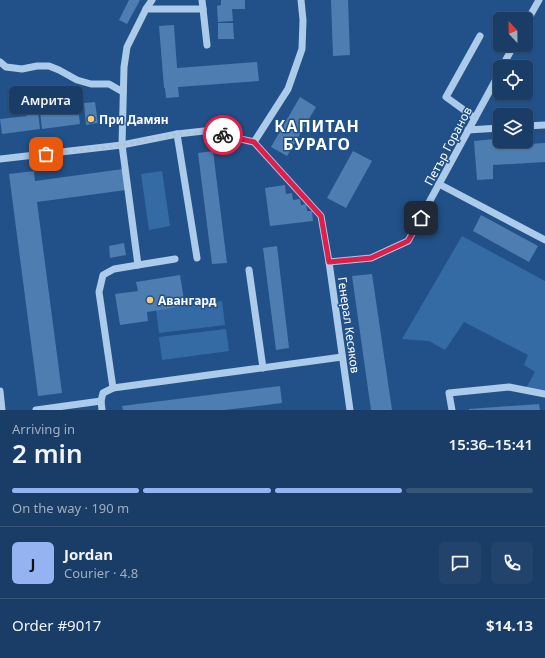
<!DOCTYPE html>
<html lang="en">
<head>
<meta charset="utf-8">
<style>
	:root { --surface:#193d66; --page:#22446c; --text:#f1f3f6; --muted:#9faebf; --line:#37567a; --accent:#95b2f1 }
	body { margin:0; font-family:"Noto Sans",sans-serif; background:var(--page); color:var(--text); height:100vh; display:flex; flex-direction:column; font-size:15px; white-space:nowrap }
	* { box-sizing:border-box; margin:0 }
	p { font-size:13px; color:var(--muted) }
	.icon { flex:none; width:22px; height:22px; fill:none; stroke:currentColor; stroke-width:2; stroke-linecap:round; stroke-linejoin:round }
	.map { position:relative; height:410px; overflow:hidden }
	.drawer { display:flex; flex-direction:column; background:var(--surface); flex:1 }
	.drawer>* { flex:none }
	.needle { width:26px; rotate:338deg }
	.fabs { position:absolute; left:493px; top:12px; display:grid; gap:8px }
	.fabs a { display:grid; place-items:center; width:40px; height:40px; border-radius:6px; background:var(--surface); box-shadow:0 1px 3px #0004,0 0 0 1px var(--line); font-size:20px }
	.pin { position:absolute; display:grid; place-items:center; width:34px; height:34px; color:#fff; margin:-17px; border-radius:8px; box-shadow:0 2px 6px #0006 }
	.courier { position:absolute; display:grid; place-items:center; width:40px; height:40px; margin:-20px; border:3px solid #e11d48; border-radius:50%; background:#fff; color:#222; box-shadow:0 1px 5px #0007 }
	.bubble { position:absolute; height:28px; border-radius:6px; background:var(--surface); box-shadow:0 1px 3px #0004,0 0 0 1px var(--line); font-size:13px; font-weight:600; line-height:28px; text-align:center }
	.summary em { font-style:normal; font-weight:600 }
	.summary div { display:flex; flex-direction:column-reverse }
	.summary { display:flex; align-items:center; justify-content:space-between; height:68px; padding:0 12px }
	h1 { font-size:26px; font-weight:600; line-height:30px }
	.bar { display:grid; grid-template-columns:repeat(4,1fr); gap:6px 4px; align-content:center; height:48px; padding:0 12px }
	.bar i { height:5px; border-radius:3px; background:var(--line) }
	.bar .on { background:var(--accent) }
	.bar p { grid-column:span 4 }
	.line { display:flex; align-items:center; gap:10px; padding:0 12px; border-top:1px solid var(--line) }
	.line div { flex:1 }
	.round { display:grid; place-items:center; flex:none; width:42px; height:42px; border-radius:6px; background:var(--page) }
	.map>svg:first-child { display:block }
</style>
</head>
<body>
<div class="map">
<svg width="545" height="410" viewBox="0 0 545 410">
	<rect width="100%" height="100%" fill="#215188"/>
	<!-- green -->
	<g fill="#356ba5">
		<polygon points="162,171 170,226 149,230 141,174"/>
		<polygon points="462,236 545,281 545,393 526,388 535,372 524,365 528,355 464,322 445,350 429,341 402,339"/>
		<polygon points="222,301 225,325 159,333 156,310"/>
		<polygon points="226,329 229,351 162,360 159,337"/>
	</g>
	<!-- building -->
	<g fill="#4e7db2">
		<polygon points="129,0 140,0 127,24 119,20"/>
		<polygon points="221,0 245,0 245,9 232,9 233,21 218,22 217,6 221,5"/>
		<polygon points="331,0 348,0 350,55 333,56"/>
		<polygon points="218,23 233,23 234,39 218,39"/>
		<polygon points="174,25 177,68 257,62 259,81 178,87 179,97 166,98 165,88 164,88 159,26"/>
		<polygon points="300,97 316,107 287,156 271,147"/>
		<polygon points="95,102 98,123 86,125 84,103"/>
		<polygon points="78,106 80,124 42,129 40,111"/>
		<polygon points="38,112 40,129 2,134 0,119 27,116 27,113"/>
		<polygon points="495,139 496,146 545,143 545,162 493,165 493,179 477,180 474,141"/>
		<polygon points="213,151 227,263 212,264 198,153"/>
		<polygon points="353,151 372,161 346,208 327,198"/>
		<polygon points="123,169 126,190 37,202 62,393 38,396 9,174 34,171 35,181"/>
		<polygon points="285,185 286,194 292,193 293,200 300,199 301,205 306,204 307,211 312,211 313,221 270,226 265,188"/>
		<polygon points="481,215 538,246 529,262 473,231"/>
		<polygon points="124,243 126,255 110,258 109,246"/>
		<polygon points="277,246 289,348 276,350 263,248"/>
		<polygon points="372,274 392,410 371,410 352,276"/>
		<polygon points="180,275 185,306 147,312 148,321 120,325 115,294 138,291 136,282"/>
		<polygon points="280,386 282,403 225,410 123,410 122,406"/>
		<polygon points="539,404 540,410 469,410 469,409"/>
	</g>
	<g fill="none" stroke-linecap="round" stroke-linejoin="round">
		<!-- minor -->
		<g stroke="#accaea" stroke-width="7">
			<polyline points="152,0 146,9 127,47 124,67 122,145 138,265 175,259"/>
			<polyline points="202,0 207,45"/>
			<polyline points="146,9 203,9"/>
			<polyline points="526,23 539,0"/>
			<polyline points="0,62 6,67 22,69 37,66 49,66 59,70 77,80 91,84 109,84 123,92"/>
			<polyline points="502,67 514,45"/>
			<polyline points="475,118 446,97 480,36"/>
			<polyline points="526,126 545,125"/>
			<polyline points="468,130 500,128"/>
			<polyline points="177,134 197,258"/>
			<polyline points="254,142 288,89 302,49 303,20 301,0"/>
			<polyline points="0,159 122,145 177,134 204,131 254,142 321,216 329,262 350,410"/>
			<polyline points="439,184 545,240"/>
			<polyline points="329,262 371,258 408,241 500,72"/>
			<polyline points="249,270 263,368"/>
			<polyline points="113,388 99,292 103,275 114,269 138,265"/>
			<polyline points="0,391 2,410"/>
			<polyline points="36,410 101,401"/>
			<polyline points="102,410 101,401 103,393 113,388 342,357"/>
			<polyline points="452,410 449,393 509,387 545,394"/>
		</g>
	</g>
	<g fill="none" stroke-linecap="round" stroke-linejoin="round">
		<!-- done -->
		<polyline stroke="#b1c2d5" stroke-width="4" stroke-dasharray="0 7.2" points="46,154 122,145 178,134 204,132 223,135"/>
		<!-- route -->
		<polyline stroke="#e11d48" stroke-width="5" points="223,135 254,142 321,216 329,262 371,258 408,241 421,218"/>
	</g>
	<!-- markers -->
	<g fill="#f7cc6d" stroke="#215188" stroke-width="1.5">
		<circle cx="91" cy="119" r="4"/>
		<circle cx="150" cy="300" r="4"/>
	</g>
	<g text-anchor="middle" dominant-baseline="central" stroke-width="3" stroke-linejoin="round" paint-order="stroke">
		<!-- poi labels -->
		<g font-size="12" font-weight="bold" fill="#fff" stroke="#215188" text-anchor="start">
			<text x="99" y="119">При Дамян</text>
			<text x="158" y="300">Авангард</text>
		</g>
		<!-- street labels -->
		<g font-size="12" fill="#fff" stroke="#215188">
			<text transform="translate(448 146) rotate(-62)">Петър Горанов</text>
			<text transform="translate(349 325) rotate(82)">Генерал Кесяков</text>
		</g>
		<!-- district labels -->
		<g font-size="16" font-weight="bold" letter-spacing="1" fill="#fff" stroke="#215188">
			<text x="317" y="126">КАПИТАН<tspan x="317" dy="18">БУРАГО</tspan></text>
		</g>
	</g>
</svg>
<div class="fabs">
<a><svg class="needle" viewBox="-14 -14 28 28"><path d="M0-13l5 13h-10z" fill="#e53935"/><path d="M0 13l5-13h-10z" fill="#9faebf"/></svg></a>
<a><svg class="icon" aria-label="locate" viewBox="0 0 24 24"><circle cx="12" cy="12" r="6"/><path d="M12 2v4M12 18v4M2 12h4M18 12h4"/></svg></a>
<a><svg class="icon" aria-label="layers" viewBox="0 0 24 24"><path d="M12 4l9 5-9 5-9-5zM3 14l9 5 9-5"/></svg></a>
</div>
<div class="pin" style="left:46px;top:154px;background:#ea580c"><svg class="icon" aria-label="bag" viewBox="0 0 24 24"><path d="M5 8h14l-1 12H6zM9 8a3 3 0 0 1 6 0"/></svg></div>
<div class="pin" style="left:421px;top:218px;background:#1f2937"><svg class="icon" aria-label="home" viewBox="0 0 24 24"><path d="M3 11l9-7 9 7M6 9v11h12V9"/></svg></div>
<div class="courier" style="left:223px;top:135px"><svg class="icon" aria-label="bike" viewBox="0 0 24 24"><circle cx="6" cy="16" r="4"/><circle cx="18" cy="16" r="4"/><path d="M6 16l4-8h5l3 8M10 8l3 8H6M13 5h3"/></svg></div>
<div class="bubble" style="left:9px;top:86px;width:74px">Амрита</div>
</div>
<section class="drawer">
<div class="summary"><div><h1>2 min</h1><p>Arriving in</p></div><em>15:36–15:41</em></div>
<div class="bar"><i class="on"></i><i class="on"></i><i class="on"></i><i></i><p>On the way · 190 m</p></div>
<div class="line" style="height:72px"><b class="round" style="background:var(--accent);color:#111">J</b><div><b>Jordan</b><p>Courier · 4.8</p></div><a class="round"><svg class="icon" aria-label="chat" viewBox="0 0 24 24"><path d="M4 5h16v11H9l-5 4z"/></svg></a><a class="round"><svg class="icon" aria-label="phone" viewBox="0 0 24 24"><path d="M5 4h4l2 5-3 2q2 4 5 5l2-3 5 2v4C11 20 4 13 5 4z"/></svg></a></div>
<div class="line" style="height:52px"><div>Order #9017</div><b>$14.13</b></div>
</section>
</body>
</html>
